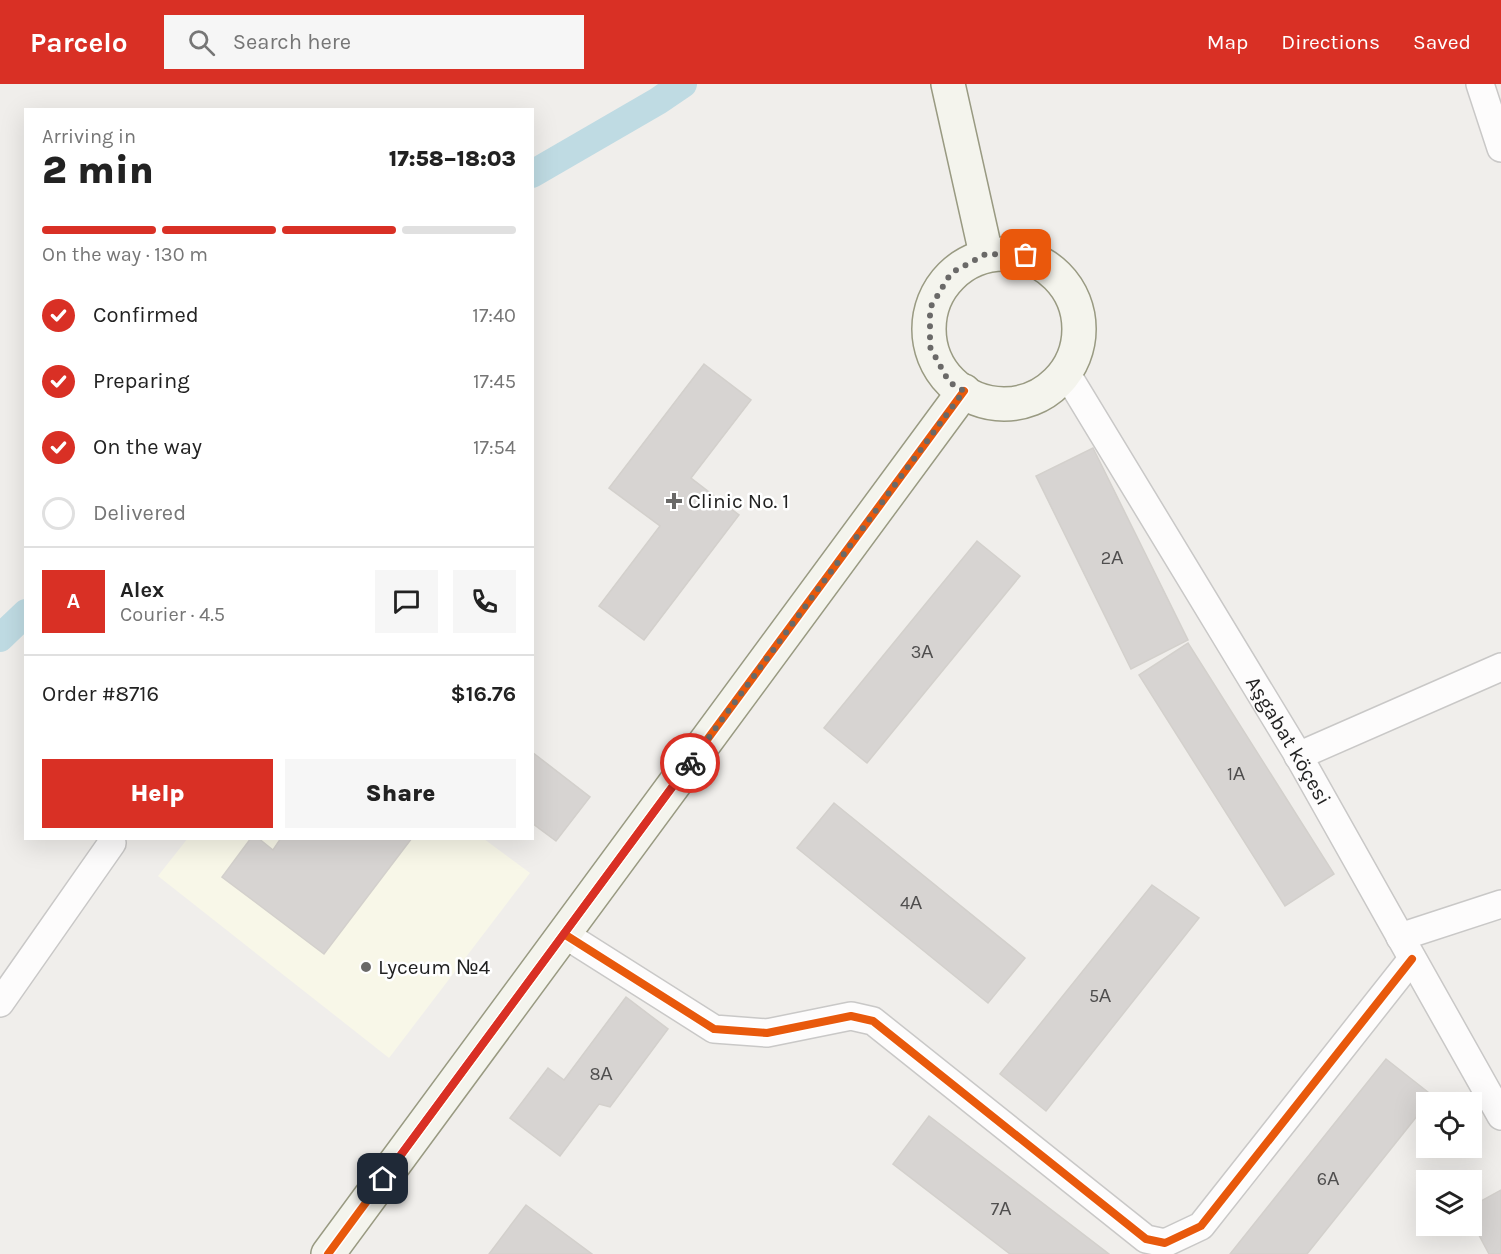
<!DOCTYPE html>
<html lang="en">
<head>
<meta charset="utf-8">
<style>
	:root { --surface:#fff; --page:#f6f6f6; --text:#222; --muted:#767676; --line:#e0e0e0; --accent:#d93025 }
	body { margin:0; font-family:Karla,sans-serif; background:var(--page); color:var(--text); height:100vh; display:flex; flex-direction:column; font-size:22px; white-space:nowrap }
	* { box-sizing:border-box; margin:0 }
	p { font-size:20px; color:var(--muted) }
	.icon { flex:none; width:33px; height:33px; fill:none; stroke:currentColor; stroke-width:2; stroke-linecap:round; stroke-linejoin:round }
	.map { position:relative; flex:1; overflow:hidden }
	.drawer { position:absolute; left:24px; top:24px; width:510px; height:732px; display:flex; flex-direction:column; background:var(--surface); border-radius:0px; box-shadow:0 6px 24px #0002 }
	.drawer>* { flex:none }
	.tools { position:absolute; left:1416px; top:1008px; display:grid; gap:12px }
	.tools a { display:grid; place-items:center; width:66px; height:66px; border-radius:0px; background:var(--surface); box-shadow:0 6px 24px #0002; font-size:30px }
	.pin { position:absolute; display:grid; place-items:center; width:51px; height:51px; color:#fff; margin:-26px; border-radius:12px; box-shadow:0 3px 9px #0006 }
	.courier { position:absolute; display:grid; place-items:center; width:60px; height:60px; margin:-30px; border:4px solid #d93025; border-radius:50%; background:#fff; color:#222; box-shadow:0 2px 8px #0007 }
	.headline em { font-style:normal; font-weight:800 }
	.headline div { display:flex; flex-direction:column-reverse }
	.headline { display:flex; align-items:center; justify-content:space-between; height:102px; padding:0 18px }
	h1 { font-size:39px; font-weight:800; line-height:45px }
	.bar { display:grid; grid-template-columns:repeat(4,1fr); gap:9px 6px; align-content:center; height:72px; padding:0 18px }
	.bar i { height:8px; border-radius:4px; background:var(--line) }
	.bar .current { background:var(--accent) }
	.bar p { grid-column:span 4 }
	.line { display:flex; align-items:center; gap:15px; padding:0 18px; border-top:2px solid var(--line) }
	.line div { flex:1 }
	.round { display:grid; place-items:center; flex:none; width:63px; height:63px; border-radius:0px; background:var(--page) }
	ol { padding:0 18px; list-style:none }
	li { display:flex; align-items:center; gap:18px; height:66px }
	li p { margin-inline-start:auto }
	li .icon { padding:6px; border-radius:50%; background:var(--accent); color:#fff; stroke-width:4 }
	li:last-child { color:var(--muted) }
	li i { width:33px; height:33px; border:3px solid var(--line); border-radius:50% }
	.cta { display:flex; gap:12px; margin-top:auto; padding:12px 18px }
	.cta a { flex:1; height:69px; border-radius:0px; background:var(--accent); color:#fff; font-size:24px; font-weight:800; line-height:69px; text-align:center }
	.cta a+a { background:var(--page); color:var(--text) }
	header { display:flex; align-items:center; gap:36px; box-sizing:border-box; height:84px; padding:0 30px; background:var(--accent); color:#fff }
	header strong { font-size:28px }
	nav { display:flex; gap:33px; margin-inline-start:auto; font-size:21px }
	.search { width:420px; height:54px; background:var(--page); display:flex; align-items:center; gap:15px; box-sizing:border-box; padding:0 21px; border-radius:0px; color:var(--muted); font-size:22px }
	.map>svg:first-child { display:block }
</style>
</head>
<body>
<header>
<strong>Parcelo</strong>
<div class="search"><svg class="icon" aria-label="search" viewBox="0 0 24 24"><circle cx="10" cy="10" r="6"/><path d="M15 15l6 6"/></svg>Search here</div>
<nav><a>Map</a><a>Directions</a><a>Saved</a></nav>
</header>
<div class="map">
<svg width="1501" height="1170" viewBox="0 0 1501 1170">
	<rect width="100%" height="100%" fill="#f0eeeb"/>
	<!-- education -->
	<polygon fill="#f8f7e8" points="188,754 484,755 530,789 389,974 158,792"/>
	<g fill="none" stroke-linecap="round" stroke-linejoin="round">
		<!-- canal -->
		<g stroke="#bfdbe3" stroke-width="28">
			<polyline points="532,90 658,17 683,0"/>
			<polyline points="0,554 26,529"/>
		</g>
	</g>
	<!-- building -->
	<g fill="#d7d4d2" stroke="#d3d0cc" stroke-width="1.5">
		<polygon points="704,280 751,316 691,394 739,431 644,556 599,522 660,442 609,404"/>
		<polygon points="1093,364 1188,556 1131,585 1036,392"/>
		<polygon points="977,457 1020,492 867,679 824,644"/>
		<polygon points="1188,559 1334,790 1285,822 1139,591"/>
		<polygon points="532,668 590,713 556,757 532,739"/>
		<polygon points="834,719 1025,874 988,919 797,764"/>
		<polygon points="251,754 258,754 273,766 281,754 412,754 324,870 222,793"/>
		<polygon points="1152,801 1199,834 1046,1027 1000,990"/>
		<polygon points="626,913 668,945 610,1023 599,1020 560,1072 510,1034 548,984 564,996"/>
		<polygon points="1386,975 1433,1012 1307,1170 1230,1170"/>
		<polygon points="929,1032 1109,1170 1010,1170 893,1080"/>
		<polygon points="1501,1106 1501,1170 1489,1170 1472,1138 1472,1122"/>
		<polygon points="526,1121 592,1170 489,1170"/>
	</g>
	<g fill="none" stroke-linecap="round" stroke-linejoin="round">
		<defs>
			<g id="street">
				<polyline points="1480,0 1501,64"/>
				<path id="s1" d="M 1065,287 L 1298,671 L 1501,1032"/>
				<polyline points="1298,672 1501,583"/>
				<polyline points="564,850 714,945 767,949 851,932 873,937 1146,1155 1165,1159 1201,1142 1412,875"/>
				<polyline points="1400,853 1501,820"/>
				<polyline points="0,919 112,759"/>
			</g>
			<g id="secondary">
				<polyline points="948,0 986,170"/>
				<circle cx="1004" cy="245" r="75"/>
				<polyline points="328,1170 964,307"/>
			</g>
		</defs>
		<!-- street casing -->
		<use href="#street" stroke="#c9c8c7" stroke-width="30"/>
		<!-- secondary casing -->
		<use href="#secondary" stroke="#999a82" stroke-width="36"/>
		<!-- street -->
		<use href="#street" stroke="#fdfcfc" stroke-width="27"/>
		<!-- secondary -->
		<use href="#secondary" stroke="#f4f4ed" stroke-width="33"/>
		<defs>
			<g id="cycleway">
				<polyline points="564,850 714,945 767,949 851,932 873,937 1146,1155 1165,1159 1201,1142 1412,875"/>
				<polyline points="328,1170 964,307"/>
			</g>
		</defs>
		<!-- cycleway casing -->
		<use href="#cycleway" stroke="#fff" stroke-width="11"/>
		<!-- cycleway -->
		<use href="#cycleway" stroke="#e8590c" stroke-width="8"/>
	</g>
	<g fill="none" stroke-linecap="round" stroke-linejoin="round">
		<!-- done -->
		<polyline stroke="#6a6968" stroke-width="6" stroke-dasharray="0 10.8" points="690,679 964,307 949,298 930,263 930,224 951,189 986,170 1026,171"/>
		<!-- route -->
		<polyline stroke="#d93025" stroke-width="8" points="383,1095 690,679"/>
	</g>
	<!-- markers -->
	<g fill="#6a6968" stroke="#fff" stroke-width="2">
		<path d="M671 408h6v6h6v6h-6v6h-6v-6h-6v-6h6z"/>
		<circle cx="366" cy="883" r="6"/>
	</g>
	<g text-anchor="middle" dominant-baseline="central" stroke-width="5" stroke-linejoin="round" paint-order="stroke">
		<!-- number labels -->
		<g font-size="18" fill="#4f4e4e">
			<text x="1112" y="474">2А</text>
			<text x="922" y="568">3А</text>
			<text x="1236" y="690">1А</text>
			<text x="911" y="819">4А</text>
			<text x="1100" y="912">5А</text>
			<text x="601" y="990">8А</text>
			<text x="1328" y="1095">6А</text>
			<text x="1001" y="1125">7А</text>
		</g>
		<!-- poi labels -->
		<g font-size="21" fill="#222" stroke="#fff" text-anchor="start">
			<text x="688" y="417">Clinic No. 1</text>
			<text x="378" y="883">Lyceum №4</text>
		</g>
		<!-- street labels -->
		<g font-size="21" fill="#222" stroke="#fff">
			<text stroke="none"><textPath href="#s1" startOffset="432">Aşgabat köçesi</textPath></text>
		</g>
	</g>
</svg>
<div class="tools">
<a><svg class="icon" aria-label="locate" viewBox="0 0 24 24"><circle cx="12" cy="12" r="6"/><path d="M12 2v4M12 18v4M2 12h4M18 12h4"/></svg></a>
<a><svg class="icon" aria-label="layers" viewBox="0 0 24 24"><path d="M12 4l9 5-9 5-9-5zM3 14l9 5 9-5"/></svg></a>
</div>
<div class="pin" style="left:1026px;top:171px;background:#ea580c"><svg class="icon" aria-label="bag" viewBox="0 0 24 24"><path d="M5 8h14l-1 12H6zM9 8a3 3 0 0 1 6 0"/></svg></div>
<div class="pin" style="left:383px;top:1095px;background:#1f2937"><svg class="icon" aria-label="home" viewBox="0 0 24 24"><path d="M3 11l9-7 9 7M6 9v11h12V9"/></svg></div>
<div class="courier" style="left:690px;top:679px"><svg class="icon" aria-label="bike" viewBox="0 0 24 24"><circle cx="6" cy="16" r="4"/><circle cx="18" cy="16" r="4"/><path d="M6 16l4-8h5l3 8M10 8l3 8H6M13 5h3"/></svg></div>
<section class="drawer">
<div class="headline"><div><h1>2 min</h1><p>Arriving in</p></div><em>17:58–18:03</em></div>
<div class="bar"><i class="current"></i><i class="current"></i><i class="current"></i><i></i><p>On the way · 130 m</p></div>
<ol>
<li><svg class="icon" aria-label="check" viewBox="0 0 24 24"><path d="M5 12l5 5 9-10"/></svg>Confirmed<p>17:40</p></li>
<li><svg class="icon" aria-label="check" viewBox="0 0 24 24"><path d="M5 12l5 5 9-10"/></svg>Preparing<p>17:45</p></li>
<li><svg class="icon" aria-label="check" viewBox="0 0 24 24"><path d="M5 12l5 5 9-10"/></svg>On the way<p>17:54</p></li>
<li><i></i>Delivered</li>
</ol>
<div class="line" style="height:108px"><b class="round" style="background:var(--accent);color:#fff">A</b><div><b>Alex</b><p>Courier · 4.5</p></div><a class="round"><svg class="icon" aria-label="chat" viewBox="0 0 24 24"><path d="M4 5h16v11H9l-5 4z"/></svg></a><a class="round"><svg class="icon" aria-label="phone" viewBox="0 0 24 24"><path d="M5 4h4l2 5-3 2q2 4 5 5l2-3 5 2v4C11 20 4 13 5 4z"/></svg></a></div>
<div class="line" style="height:78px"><div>Order #8716</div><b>$16.76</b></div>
<div class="cta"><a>Help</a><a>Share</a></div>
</section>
</div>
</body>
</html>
